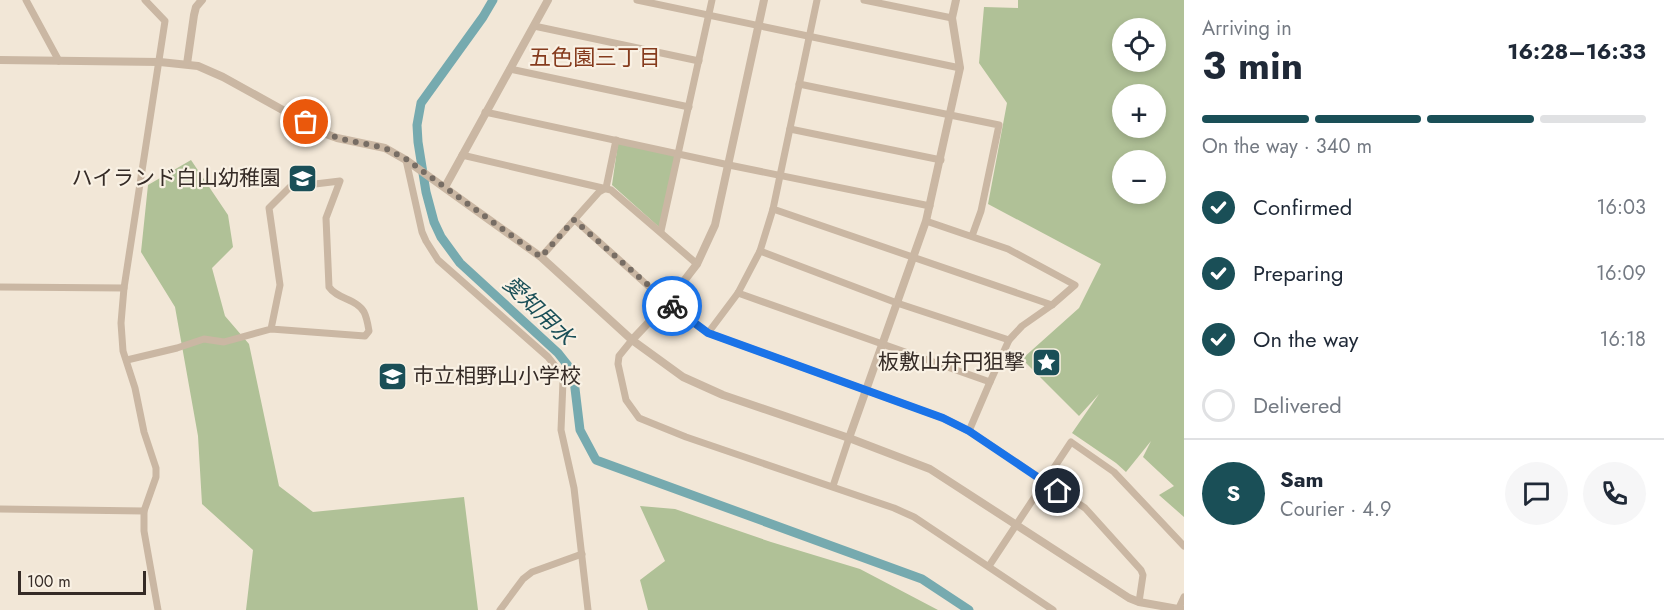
<!DOCTYPE html>
<html lang="en">
<head>
<meta charset="utf-8">
<style>
	:root { --surface:#fff; --page:#f6f6f7; --text:#1f2937; --muted:#747a83; --line:#e0e1e3; --accent:#1a4f57 }
	body { margin:0; font-family:Jost,"Noto Sans JP",sans-serif; background:var(--page); color:var(--text); height:100vh; display:flex; flex-direction:column; font-size:22px; white-space:nowrap }
	* { box-sizing:border-box; margin:0 }
	p { font-size:20px; color:var(--muted) }
	.icon { flex:none; width:33px; height:33px; fill:none; stroke:currentColor; stroke-width:2; stroke-linecap:round; stroke-linejoin:round }
	.map { position:relative; flex:1; overflow:hidden }
	.sheet { display:flex; flex-direction:column; background:var(--surface); width:480px }
	.sheet>* { flex:none }
	.buttons { position:absolute; left:1112px; top:18px; display:grid; gap:12px }
	.buttons a { display:grid; place-items:center; width:54px; height:54px; border-radius:50%; background:var(--surface); box-shadow:0 3px 9px #0003; font-size:30px }
	.scale { position:absolute; left:18px; bottom:15px; width:128px; box-sizing:border-box; padding-left:6px; border:3px solid #352b26; border-top:0; font-size:16px; line-height:21px; white-space:nowrap; color:#352b26; -webkit-text-stroke:4px #f9f1e4; paint-order:stroke }
	.pin { position:absolute; display:grid; place-items:center; width:51px; height:51px; color:#fff; margin:-26px; border:3px solid #fff; border-radius:50%; box-shadow:0 2px 6px #0007 }
	.courier { position:absolute; display:grid; place-items:center; width:60px; height:60px; margin:-30px; border:4px solid #1a73e8; border-radius:50%; background:#fff; color:#222; box-shadow:0 2px 8px #0007 }
	.headline em { font-style:normal; font-weight:700 }
	.headline div { display:flex; flex-direction:column-reverse }
	.headline { display:flex; align-items:center; justify-content:space-between; height:102px; padding:0 18px }
	h1 { font-size:39px; font-weight:700; line-height:45px }
	.bar { display:grid; grid-template-columns:repeat(4,1fr); gap:9px 6px; align-content:center; height:72px; padding:0 18px }
	.bar i { height:8px; border-radius:4px; background:var(--line) }
	.bar .current { background:var(--accent) }
	.bar p { grid-column:span 4 }
	.line { display:flex; align-items:center; gap:15px; padding:0 18px; border-top:2px solid var(--line) }
	.line div { flex:1 }
	.round { display:grid; place-items:center; flex:none; width:63px; height:63px; border-radius:32px; background:var(--page) }
	ol { padding:0 18px; list-style:none }
	li { display:flex; align-items:center; gap:18px; height:66px }
	li p { margin-inline-start:auto }
	li .icon { padding:6px; border-radius:50%; background:var(--accent); color:#fff; stroke-width:4 }
	li:last-child { color:var(--muted) }
	li i { width:33px; height:33px; border:3px solid var(--line); border-radius:50% }
	main { display:flex; flex:1; min-height:0 }
	.map>svg:first-child { display:block }
</style>
</head>
<body>
<main>
<div class="map">
<svg width="1184" height="610" viewBox="0 0 1184 610">
	<rect width="100%" height="100%" fill="#f2e7d7"/>
	<!-- green -->
	<g fill="#b0c197" fill-rule="evenodd">
		<path d="M 1018,0 L 1184,0 L 1184,517 L 1159,495 L 1174,486 L 1143,457 L 1151,441 L 1126,472 L 1116,463 L 1072,433 L 1099,394 L 1079,416 L 1022,359 L 1079,308 L 1101,264 L 988,204 L 1007,103 L 979,63 L 984,7 L 1018,8 ZM 1155,28 L 1155,62 L 1122,62 L 1122,28 ZM 1155,94 L 1155,128 L 1122,128 L 1122,94 ZM 1155,160 L 1155,194 L 1122,194 L 1122,160 Z"/>
		<polygon points="618,143 675,156 659,227 612,185"/>
		<polygon points="191,160 228,215 233,247 212,268 225,316 249,344 279,486 313,512 464,497 478,610 246,610 253,550 202,504 198,436 175,307 141,252 148,185"/>
		<polygon points="640,506 675,509 771,542 860,569 938,610 648,610 640,580 665,561"/>
	</g>
	<g fill="none" stroke-linecap="round" stroke-linejoin="round">
		<!-- canal -->
		<polyline stroke="#76aaaf" stroke-width="9" points="493,0 483,17 421,103 417,125 418,142 426,192 434,222 441,237 460,263 558,353 573,372 580,430 596,460 922,579 969,610"/>
		<!-- minor -->
		<g stroke="#cab7a3" stroke-width="7">
			<polyline points="26,0 59,61"/>
			<polyline points="145,0 165,21 124,288 121,323 123,351 135,388 144,432 156,468 156,477 144,511 144,531 158,610"/>
			<polyline points="637,0 960,68"/>
			<polyline points="864,0 952,18"/>
			<polyline points="534,26 699,61"/>
			<polyline points="510,69 689,107"/>
			<polyline points="799,84 999,125 981,211 972,236"/>
			<polyline points="485,112 729,165 930,206"/>
			<polyline points="790,129 941,160"/>
			<polyline points="462,155 611,190 697,264"/>
			<polyline points="406,160 422,232 426,241 438,260 548,357 559,371 563,381 561,430 574,488 588,610"/>
			<polyline points="773,209 1052,305"/>
			<polyline points="575,220 667,303 708,333 943,418 969,431 1085,508 1141,570 1143,575 1139,602"/>
			<polyline points="926,221 1008,249 1075,285 1052,305 1022,326 1009,340 990,382 969,431"/>
			<polyline points="661,231 712,0"/>
			<polyline points="760,251 897,303 1009,340"/>
			<polyline points="541,257 599,192 606,188 616,140"/>
			<polyline points="0,287 124,288"/>
			<polyline points="738,293 990,382"/>
			<polyline points="708,333 738,293 760,251 773,209 817,0"/>
			<polyline points="632,340 619,356 618,364 626,400 639,418 686,437 894,508 914,517 1053,610"/>
			<path d="M 127,360 L 177,348 L 204,339 L 224,342 L 271,329 L 365,336 L 369,331 C 368,325 367,318 364,312 C 357,299 337,299 329,287 L 326,218 L 340,181 L 290,187 L 269,208 L 280,285 L 271,329"/>
			<polyline points="833,486 849,438"/>
			<polyline points="0,509 144,511"/>
			<polyline points="989,566 1071,442 1114,472 1184,546"/>
			<polyline points="500,610 523,579 532,572 582,554"/>
			<polyline points="1178,610 1184,597"/>
		</g>
		<!-- tertiary -->
		<g stroke="#cab7a3" stroke-width="8">
			<polyline points="0,60 160,62 198,66 223,77 326,134 337,138 385,148 406,160 541,257 632,340 683,377 723,395 849,438 930,469 1129,598 1139,602 1184,610"/>
			<polyline points="187,64 194,15 196,7 202,0"/>
			<polyline points="445,187 548,0"/>
			<polyline points="632,340 667,303 697,264 715,225 764,0"/>
			<polyline points="849,438 926,221 960,68 952,18 956,0"/>
		</g>
	</g>
	<g fill="none" stroke-linecap="round" stroke-linejoin="round">
		<!-- done -->
		<polyline stroke="#776d64" stroke-width="6" stroke-dasharray="0 10.8" points="306,122 337,138 385,148 406,159 541,257 574,220 672,306"/>
		<!-- route -->
		<polyline stroke="#1a73e8" stroke-width="8" points="672,306 708,333 943,418 969,431 1058,491"/>
	</g>
	<!-- icons -->
	<defs>
		<symbol id="school-square" viewBox="-11 -11 22 22"><rect x="-9" y="-9" width="18" height="18" rx="4" fill="#1a4f57" stroke="#f9f1e4"/><path d="M0-5L7-2L0 1L-7-2ZM-4 1L0 2.5L4 1V4Q0 6-4 4Z" fill="#fff"/></symbol>
		<symbol id="sight-square" viewBox="-11 -11 22 22"><rect x="-9" y="-9" width="18" height="18" rx="4" fill="#1a4f57" stroke="#f9f1e4"/><path d="M0-6L1.8-2.2L6-1.7L2.9 1.2L3.7 5.4L0 3.3L-3.7 5.4L-2.9 1.2L-6-1.7L-1.8-2.2Z" fill="#fff"/></symbol>
	</defs>
	<g fill-rule="evenodd">
		<use href="#school-square" x="286" y="162" width="33" height="33"/>
		<use href="#sight-square" x="1030" y="346" width="33" height="33"/>
		<use href="#school-square" x="376" y="360" width="33" height="33"/>
	</g>
	<g text-anchor="middle" dominant-baseline="central" stroke-width="4.5" stroke-linejoin="round" paint-order="stroke">
		<!-- poi labels -->
		<g font-size="21" fill="#352b26" stroke="#f9f1e4" text-anchor="end">
			<text x="281" y="178">ハイランド白山幼稚園</text>
			<text x="1025" y="362">板敷山弁円狙撃</text>
			<text x="413" y="376" text-anchor="start">市立相野山小学校</text>
		</g>
		<!-- neighbourhood labels -->
		<g font-size="22" fill="#853b1d" stroke="#f9f1e4">
			<text x="595" y="57">五色園三丁目</text>
		</g>
		<!-- water labels -->
		<g font-size="22" font-style="italic" fill="#1a4f57" stroke="#f9f1e4">
			<text transform="translate(539 310) rotate(44)">愛知用水</text>
		</g>
	</g>
</svg>
<div class="buttons">
<a><svg class="icon" aria-label="locate" viewBox="0 0 24 24"><circle cx="12" cy="12" r="6"/><path d="M12 2v4M12 18v4M2 12h4M18 12h4"/></svg></a>
<a>+</a>
<a>−</a>
</div>
<div class="scale">100 m</div>
<div class="pin" style="left:306px;top:122px;background:#ea580c"><svg class="icon" aria-label="bag" viewBox="0 0 24 24"><path d="M5 8h14l-1 12H6zM9 8a3 3 0 0 1 6 0"/></svg></div>
<div class="pin" style="left:1058px;top:491px;background:#1f2937"><svg class="icon" aria-label="home" viewBox="0 0 24 24"><path d="M3 11l9-7 9 7M6 9v11h12V9"/></svg></div>
<div class="courier" style="left:672px;top:306px"><svg class="icon" aria-label="bike" viewBox="0 0 24 24"><circle cx="6" cy="16" r="4"/><circle cx="18" cy="16" r="4"/><path d="M6 16l4-8h5l3 8M10 8l3 8H6M13 5h3"/></svg></div>
</div>
<section class="sheet">
<div class="headline"><div><h1>3 min</h1><p>Arriving in</p></div><em>16:28–16:33</em></div>
<div class="bar"><i class="current"></i><i class="current"></i><i class="current"></i><i></i><p>On the way · 340 m</p></div>
<ol>
<li><svg class="icon" aria-label="check" viewBox="0 0 24 24"><path d="M5 12l5 5 9-10"/></svg>Confirmed<p>16:03</p></li>
<li><svg class="icon" aria-label="check" viewBox="0 0 24 24"><path d="M5 12l5 5 9-10"/></svg>Preparing<p>16:09</p></li>
<li><svg class="icon" aria-label="check" viewBox="0 0 24 24"><path d="M5 12l5 5 9-10"/></svg>On the way<p>16:18</p></li>
<li><i></i>Delivered</li>
</ol>
<div class="line" style="height:108px"><b class="round" style="background:var(--accent);color:#fff">S</b><div><b>Sam</b><p>Courier · 4.9</p></div><a class="round"><svg class="icon" aria-label="chat" viewBox="0 0 24 24"><path d="M4 5h16v11H9l-5 4z"/></svg></a><a class="round"><svg class="icon" aria-label="phone" viewBox="0 0 24 24"><path d="M5 4h4l2 5-3 2q2 4 5 5l2-3 5 2v4C11 20 4 13 5 4z"/></svg></a></div>
</section>
</main>
</body>
</html>
